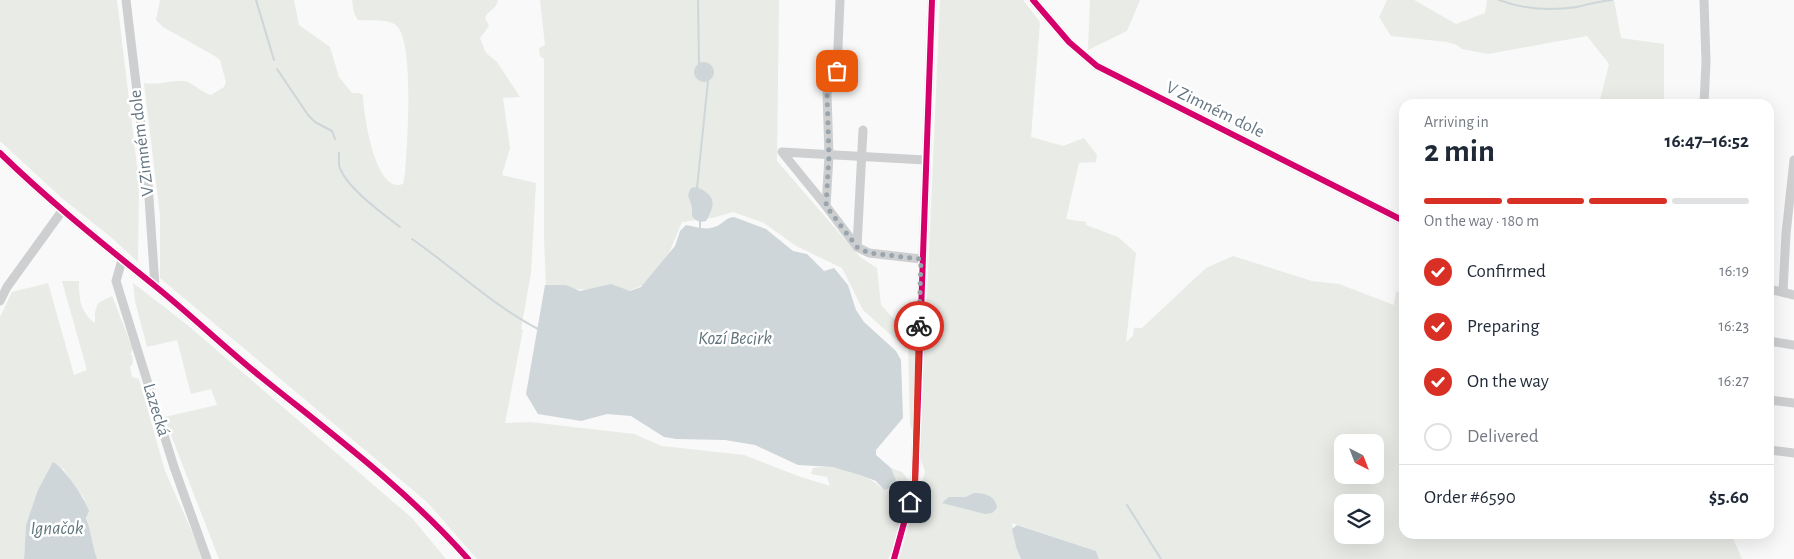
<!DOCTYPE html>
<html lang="en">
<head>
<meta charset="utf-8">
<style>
	:root { --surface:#fff; --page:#f6f6f7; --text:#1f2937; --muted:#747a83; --line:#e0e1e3; --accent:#d93025 }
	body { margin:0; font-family:"Alegreya Sans",sans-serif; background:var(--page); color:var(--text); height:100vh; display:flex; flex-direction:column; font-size:19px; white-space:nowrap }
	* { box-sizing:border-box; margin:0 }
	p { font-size:16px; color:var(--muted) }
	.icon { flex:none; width:28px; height:28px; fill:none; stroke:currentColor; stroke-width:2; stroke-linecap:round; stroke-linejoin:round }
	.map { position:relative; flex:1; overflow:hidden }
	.details { position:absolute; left:1399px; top:99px; width:375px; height:440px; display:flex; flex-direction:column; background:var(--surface); border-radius:15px; box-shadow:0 5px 20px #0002 }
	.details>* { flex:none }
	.needle { width:32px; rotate:138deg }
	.buttons { position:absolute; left:1334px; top:434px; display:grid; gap:10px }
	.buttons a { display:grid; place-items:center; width:50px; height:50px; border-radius:10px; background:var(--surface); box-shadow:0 5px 20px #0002; font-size:25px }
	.pin { position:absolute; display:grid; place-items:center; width:42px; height:42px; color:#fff; margin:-21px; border-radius:10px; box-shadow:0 2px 8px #0006 }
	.courier { position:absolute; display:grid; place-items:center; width:50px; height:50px; margin:-25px; border:4px solid #d93025; border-radius:50%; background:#fff; color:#222; box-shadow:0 1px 6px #0007 }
	.headline em { font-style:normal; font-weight:700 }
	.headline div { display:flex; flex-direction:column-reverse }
	.headline { display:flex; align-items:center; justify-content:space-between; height:85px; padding:0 25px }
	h1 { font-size:32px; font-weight:700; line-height:38px }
	.bar { display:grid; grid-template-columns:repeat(4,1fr); gap:8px 5px; align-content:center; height:60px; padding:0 25px }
	.bar i { height:6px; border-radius:4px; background:var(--line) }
	.bar .selected { background:var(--accent) }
	.bar p { grid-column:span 4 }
	.line { display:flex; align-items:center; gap:12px; padding:0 25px; border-top:1px solid var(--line) }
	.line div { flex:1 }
	ol { padding:0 25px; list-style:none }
	li { display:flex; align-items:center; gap:15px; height:55px }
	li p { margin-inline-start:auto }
	li .icon { padding:5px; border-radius:50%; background:var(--accent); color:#fff; stroke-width:4 }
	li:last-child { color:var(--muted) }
	li i { width:28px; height:28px; border:2px solid var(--line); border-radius:50% }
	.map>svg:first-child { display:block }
</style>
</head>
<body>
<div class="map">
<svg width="1794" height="559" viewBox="0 0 1794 559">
	<rect width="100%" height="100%" fill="#f9f9f9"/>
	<!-- green -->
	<g fill="#e8ebe6" fill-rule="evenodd">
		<polygon points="0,0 117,0 139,183 138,262 112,238 63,199 0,141"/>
		<path d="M 160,0 L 294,0 L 299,25 L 330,47 L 339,77 L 352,93 L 359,93 L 363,95 C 363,112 375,195 403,184 L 405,173 C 407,147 415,41 396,25 C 387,18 368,21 358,20 L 354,13 L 352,0 L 498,0 C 497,9 488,10 485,18 L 489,26 L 480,38 L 486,53 L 497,62 L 520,97 L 503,98 L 510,148 L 502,175 L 536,183 L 531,273 L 521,329 L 523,330 L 505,423 L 530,422 L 634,434 L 662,446 L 744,455 L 798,476 L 830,486 L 827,477 L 811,474 L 813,468 C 836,463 868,474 884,490 L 896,480 L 891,468 L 902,472 L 912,485 L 901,526 L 888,559 L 477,559 L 427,502 L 160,278 L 160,215 L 144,83 C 157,86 169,80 182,81 C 192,81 200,92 211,95 L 224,87 L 226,82 L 220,60 L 213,55 L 163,27 L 156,20 Z"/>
		<polygon points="540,0 779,0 777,161 860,257 877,268 881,305 906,332 901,344 863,310 842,268 796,246 764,223 733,212 712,218 682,222 664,265 645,284 626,292 546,287 544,236 544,59 540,56 539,48 545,45"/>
		<path d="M 940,0 L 1023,0 L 1040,22 L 1031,137 L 1063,146 L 1084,138 L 1097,155 L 1096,162 L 1079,163 L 1066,219 L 1086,222 L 1086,225 L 1118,237 L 1136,253 L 1126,342 L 1133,336 L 1134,328 L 1142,328 L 1206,268 L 1233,256 L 1312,281 L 1339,284 L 1394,305 L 1396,291 L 1399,292 L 1404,285 L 1404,534 L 1731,534 L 1742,559 L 1099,559 L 1096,551 L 1012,523 L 1015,544 L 1021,559 L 899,559 L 925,472 L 910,424 L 908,343 L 927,298 ZM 1342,442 L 1375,442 L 1375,475 L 1342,475 ZM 1342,502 L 1375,502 L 1375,535 L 1342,535 Z"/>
		<polygon points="1090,0 1140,0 1127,31 1088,50"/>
		<polygon points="1387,0 1414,0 1456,24 1485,13 1487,0 1614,0 1621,38 1664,44 1664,104 1599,104 1609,64 1587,36 1488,54 1462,49 1457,45 1447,42 1391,36 1379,17"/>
		<path d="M 62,281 L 79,281 C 79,299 80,312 95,323 L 95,312 L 98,303 L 112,296 L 133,349 L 130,355 L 132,355 L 133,363 L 130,367 L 132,377 L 139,379 L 165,471 L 204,559 L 97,559 L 90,540 L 84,498 L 71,482 L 63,468 L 33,508 L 26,525 L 24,559 L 0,559 L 0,317 L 12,292 L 48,283 L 74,375 L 87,370 Z"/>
		<polygon points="133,283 185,323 412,518 446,559 219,559 164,417 217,405 211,389 191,394 177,340 147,347 135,301"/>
	</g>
	<!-- water -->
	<g fill="#ced6d9">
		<circle cx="704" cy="72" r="10"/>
		<path d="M 697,187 C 716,196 716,204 706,221 C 701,223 695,221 692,216 L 692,207 L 688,195 L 691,188 Z"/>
		<path d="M 734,217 L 766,229 L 793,251 L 807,254 L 824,271 L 834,268 L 848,285 L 856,310 L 864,322 L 896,351 L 901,360 L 903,418 L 876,450 L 876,455 L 891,468 L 896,480 L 890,488 L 884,490 L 876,481 L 860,475 L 833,467 L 798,465 L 755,445 L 725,440 L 676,439 L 664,437 L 631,416 L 607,414 L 581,421 L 538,414 L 526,394 L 545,285 L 566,285 L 580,291 L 611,284 L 630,291 L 641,287 L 675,246 L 680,231 L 686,225 C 696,227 708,231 717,226 C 725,222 725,218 734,217 Z"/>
		<path d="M 53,462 C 65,469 84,497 89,511 L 86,518 C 91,531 92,545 97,559 L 24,559 L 26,525 L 38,490 Z"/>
		<path d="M 974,493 C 985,493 996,496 997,508 L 992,513 L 985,514 L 942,503 L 949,497 L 966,497 Z"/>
		<polygon points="1017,525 1096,551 1099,559 1021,559 1016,547 1012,529"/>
	</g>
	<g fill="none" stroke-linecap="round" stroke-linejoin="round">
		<!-- stream -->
		<g stroke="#ced6d9" stroke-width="2">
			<polyline points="256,0 274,60"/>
			<polyline points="698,0 699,64"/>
			<path d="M 1499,0 C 1523,9 1551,11 1577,7 C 1589,4 1600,1 1612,0"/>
			<polyline points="277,69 308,115 315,122 332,131 335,139"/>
			<path d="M 339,153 C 339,156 339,161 339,165 C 344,186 383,214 400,227"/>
			<polyline points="697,188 708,81"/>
			<polyline points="700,230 700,220"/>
			<path d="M 412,239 C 454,268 492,305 538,329"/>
			<polyline points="1127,505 1161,559"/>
		</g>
		<!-- minor -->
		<g stroke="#cecfd0" stroke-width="9">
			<polyline points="126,0 148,183 155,286"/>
			<polyline points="840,0 837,71 827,93 829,156 826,206 857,247 869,253 921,259"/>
			<polyline points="1033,0 1069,42 1097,66 1404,221"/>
			<polyline points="1704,0 1706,62 1704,104"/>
			<path d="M 0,153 C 49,201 102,243 155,286 C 191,315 225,348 261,377 C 333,435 407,490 468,559"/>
			<polyline points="826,206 782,152 925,160"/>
			<polyline points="857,247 863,130"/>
			<polyline points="122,260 116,281 174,467 207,559"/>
			<polyline points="1769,289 1794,295"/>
			<polyline points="1783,292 1786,234 1794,160"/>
			<polyline points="0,301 7,287 62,211"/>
			<polyline points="1769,341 1794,345"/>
			<polyline points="1769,400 1794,403"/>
			<polyline points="1769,450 1794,453"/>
			<polyline points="894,559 915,483 932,0"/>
		</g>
		<defs>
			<g id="cycleway">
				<polyline points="1033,0 1069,42 1097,66 1404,221"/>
				<path d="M 0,153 C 49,201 102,243 155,286 C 191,315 225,348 261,377 C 333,435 407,490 468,559"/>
				<polyline points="894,559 915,483 932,0"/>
			</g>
		</defs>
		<!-- cycleway casing -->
		<use href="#cycleway" stroke="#fff" stroke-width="9"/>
		<!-- cycleway -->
		<use href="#cycleway" stroke="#d6006c" stroke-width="6"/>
	</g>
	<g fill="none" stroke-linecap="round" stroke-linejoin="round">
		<!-- done -->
		<polyline stroke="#99a4ac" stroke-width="5" stroke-dasharray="0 9" points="837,71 827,93 829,156 826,206 857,247 869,253 921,259 919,326"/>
		<!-- route -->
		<polyline stroke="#d93025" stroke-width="6" points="910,502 915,483 919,326"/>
	</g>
	<g text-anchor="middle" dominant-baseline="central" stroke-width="5" stroke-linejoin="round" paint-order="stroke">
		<!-- street labels -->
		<g font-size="18" fill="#657683" stroke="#fff">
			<text transform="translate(1215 110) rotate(26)">V Zimném dole</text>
			<text transform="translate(142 143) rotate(-97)">V Zimném dole</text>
			<text transform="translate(156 410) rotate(73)">Lazecká</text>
		</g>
		<!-- water labels -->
		<g font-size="19" font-style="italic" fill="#60757c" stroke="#fff">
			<text x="735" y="338">Kozí Becirk</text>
			<text x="57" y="528">Ignačok</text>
		</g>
	</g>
</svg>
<div class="buttons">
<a><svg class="needle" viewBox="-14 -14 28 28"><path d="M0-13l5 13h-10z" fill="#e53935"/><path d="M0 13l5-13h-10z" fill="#747a83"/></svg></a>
<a><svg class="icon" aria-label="layers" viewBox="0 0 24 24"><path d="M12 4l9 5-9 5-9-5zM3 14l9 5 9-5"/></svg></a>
</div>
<div class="pin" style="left:837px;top:71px;background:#ea580c"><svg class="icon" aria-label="bag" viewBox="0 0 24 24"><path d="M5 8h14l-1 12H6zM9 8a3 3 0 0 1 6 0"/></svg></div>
<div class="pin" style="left:910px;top:502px;background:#1f2937"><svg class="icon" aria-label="home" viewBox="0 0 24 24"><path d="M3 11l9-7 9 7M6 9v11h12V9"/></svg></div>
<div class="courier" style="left:919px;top:326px"><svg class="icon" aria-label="bike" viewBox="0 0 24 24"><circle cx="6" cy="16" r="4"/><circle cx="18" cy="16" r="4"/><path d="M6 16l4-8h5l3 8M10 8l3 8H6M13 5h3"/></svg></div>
<section class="details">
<div class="headline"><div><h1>2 min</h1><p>Arriving in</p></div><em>16:47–16:52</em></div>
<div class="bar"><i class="selected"></i><i class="selected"></i><i class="selected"></i><i></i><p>On the way · 180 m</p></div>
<ol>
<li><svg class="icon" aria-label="check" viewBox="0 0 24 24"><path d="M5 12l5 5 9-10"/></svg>Confirmed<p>16:19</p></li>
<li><svg class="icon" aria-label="check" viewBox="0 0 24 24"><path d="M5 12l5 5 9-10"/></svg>Preparing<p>16:23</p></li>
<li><svg class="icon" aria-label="check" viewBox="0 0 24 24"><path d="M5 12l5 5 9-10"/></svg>On the way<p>16:27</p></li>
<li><i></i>Delivered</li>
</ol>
<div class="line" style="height:65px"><div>Order #6590</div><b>$5.60</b></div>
</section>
</div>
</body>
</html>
